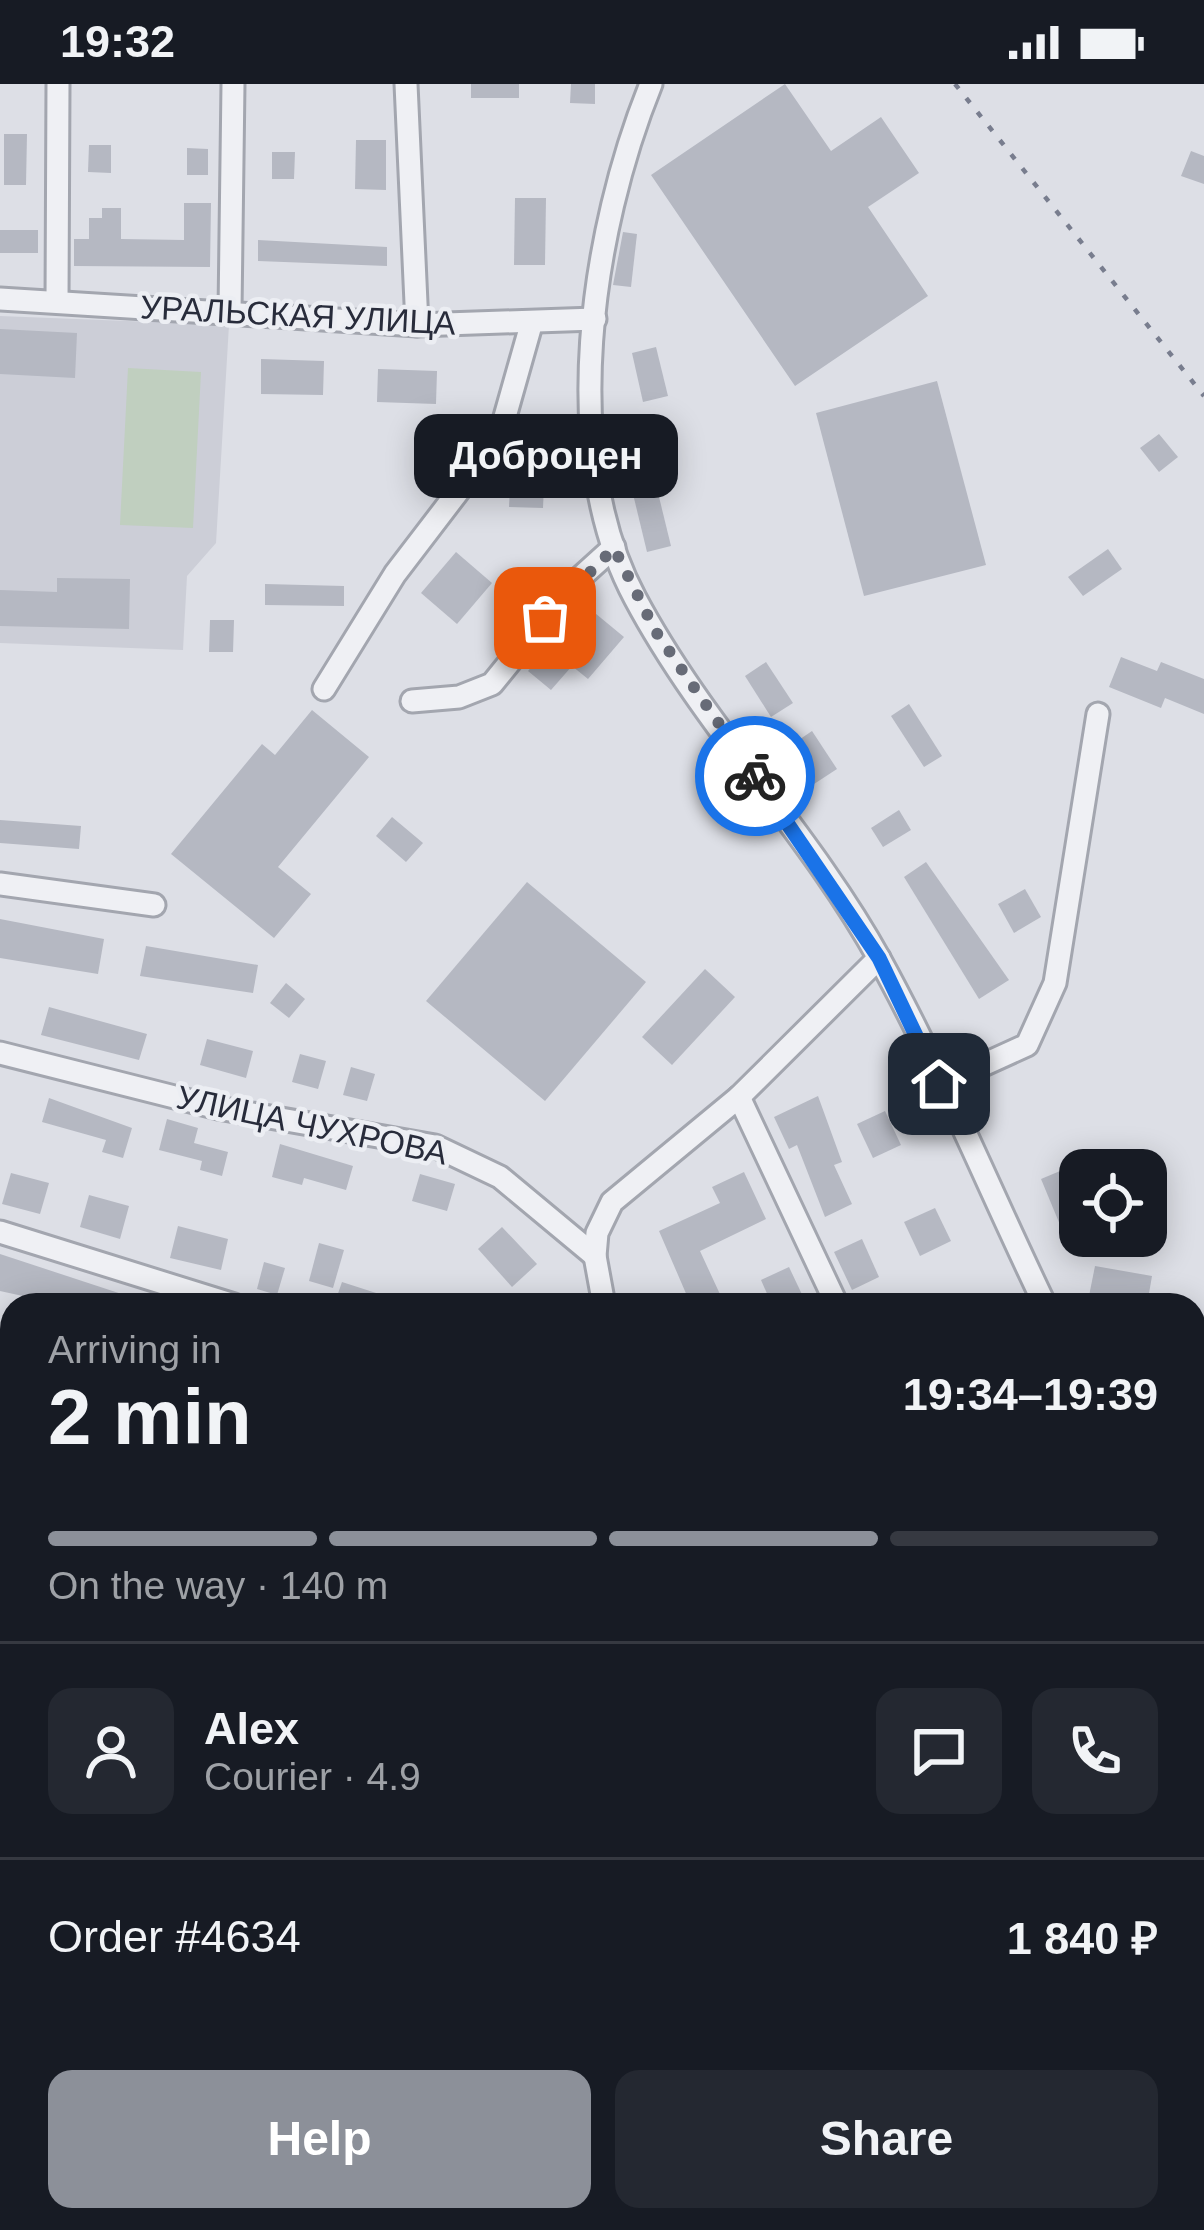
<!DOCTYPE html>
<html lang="en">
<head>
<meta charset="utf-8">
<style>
	:root { --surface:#171b24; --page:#242831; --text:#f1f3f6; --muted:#9ea1a6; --line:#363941; --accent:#8c9099 }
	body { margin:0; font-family:Arial,sans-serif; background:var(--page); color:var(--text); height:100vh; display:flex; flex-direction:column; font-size:45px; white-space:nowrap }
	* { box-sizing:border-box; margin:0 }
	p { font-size:39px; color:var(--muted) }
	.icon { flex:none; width:66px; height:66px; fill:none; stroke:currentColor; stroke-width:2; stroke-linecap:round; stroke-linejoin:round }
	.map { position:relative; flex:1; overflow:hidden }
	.drawer { position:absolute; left:0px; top:1209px; width:1206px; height:939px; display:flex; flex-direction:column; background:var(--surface); border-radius:36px 36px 0 0; box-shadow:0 6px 30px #0003 }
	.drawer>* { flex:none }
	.fabs { position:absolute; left:1059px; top:1065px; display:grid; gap:24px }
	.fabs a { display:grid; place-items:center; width:108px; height:108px; border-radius:24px; background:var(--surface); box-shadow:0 6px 30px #0003; font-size:60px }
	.pin { position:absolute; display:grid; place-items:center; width:102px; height:102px; color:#fff; margin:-51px; border-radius:24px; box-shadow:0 6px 18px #0006 }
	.courier { position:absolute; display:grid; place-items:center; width:120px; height:120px; margin:-60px; border:9px solid #1a73e8; border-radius:50%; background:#fff; color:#222; box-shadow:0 3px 15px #0007 }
	.bubble { position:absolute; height:84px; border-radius:24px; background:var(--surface); box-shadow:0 6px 30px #0003; font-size:39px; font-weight:600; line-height:84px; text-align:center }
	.overview em { font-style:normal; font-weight:600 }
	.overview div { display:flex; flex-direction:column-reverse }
	.overview { display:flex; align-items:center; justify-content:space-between; height:204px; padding:0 48px }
	h1 { font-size:78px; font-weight:600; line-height:90px }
	.bar { display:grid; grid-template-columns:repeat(4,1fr); gap:18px 12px; align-content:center; height:144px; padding:0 48px }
	.bar i { height:15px; border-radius:9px; background:var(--line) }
	.bar .on { background:var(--accent) }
	.bar p { grid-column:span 4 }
	.line { display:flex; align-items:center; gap:30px; padding:0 48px; border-top:3px solid var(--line) }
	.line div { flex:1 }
	.round { display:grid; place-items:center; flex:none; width:126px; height:126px; border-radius:24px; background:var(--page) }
	.cta { display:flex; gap:24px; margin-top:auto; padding:24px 48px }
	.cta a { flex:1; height:138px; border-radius:24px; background:var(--accent); color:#fff; font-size:48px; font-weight:600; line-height:138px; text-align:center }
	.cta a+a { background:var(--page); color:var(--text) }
	.status { display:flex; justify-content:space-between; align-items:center; height:84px; padding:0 60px; background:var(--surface); direction:ltr }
	.status svg { height:33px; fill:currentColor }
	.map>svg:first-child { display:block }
</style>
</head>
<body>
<div class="status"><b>19:32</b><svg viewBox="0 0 49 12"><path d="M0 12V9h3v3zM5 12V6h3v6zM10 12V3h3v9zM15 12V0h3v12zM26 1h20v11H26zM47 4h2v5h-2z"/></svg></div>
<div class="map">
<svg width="1204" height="2146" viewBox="0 0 1204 2146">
	<rect width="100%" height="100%" fill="#dddfe6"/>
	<!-- built -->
	<polygon fill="#ccced7" points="0,232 229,241 216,459 187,492 183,566 0,559"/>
	<!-- green -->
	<polygon fill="#c0cfbf" points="128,284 201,288 193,444 120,441"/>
	<!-- building -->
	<g fill="#b5b8c2">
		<rect x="471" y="0" width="48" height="14"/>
		<polygon points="571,0 595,0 595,20 570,19"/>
		<polygon points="785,0 831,67 881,33 919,89 868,123 928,212 795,302 651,91"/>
		<polygon points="4,50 27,50 26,101 4,101"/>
		<polygon points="356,56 386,56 386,106 355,105"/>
		<polygon points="89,61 111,61 111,89 88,88"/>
		<polygon points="187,64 208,65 208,91 187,91"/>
		<polygon points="1191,67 1204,72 1204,100 1181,92"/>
		<polygon points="272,68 295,68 294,95 272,95"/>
		<polygon points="515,114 546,114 545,181 514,181"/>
		<polygon points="184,119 211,119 210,183 74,182 74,155 89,155 89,134 102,134 102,124 121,124 121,155 184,156"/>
		<rect x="0" y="146" width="38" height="23"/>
		<polygon points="623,148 637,150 631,203 613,201"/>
		<polygon points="258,156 387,163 387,182 258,177"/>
		<polygon points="0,245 77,249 75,294 0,290"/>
		<polygon points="656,263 668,312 643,318 632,269"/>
		<polygon points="261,275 324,277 323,311 261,310"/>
		<polygon points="378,285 437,287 436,320 377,318"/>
		<polygon points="937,297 986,481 864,512 816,329"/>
		<polygon points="521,330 547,331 543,424 509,423 512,362"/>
		<polygon points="1159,350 1178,373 1159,388 1140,364"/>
		<polygon points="650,376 671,462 647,468 626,381"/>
		<polygon points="1108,465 1122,485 1083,512 1068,493"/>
		<polygon points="456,468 492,499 457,540 421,509"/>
		<polygon points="57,494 130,495 129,545 0,542 0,506 57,508"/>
		<polygon points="265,500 344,502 344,522 265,521"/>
		<polygon points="584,520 624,553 588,595 572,582 551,606 528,587"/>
		<polygon points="210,536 234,536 233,568 209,568"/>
		<polygon points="1121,573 1157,587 1161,578 1204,595 1204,630 1165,614 1161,624 1109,603"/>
		<polygon points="766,578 793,619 771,633 745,592"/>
		<polygon points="909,620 942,672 924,683 891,632"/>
		<polygon points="312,626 369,673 278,783 311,810 274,854 171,770 262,660 275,671"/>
		<polygon points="812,647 837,685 814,700 790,662"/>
		<polygon points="899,726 911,746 883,763 871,744"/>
		<polygon points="392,733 423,759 406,778 376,752"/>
		<polygon points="0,736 81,742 79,765 0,759"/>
		<polygon points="926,778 1009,896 979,915 904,793"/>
		<polygon points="527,798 646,898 545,1017 426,917"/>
		<polygon points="1025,805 1041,833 1014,849 998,820"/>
		<polygon points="0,835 104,855 98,890 0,874"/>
		<polygon points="146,862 258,881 253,909 140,892"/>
		<polygon points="705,885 735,913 672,981 642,953"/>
		<polygon points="286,899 305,915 289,934 270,919"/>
		<polygon points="49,923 147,950 139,976 41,951"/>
		<polygon points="207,955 253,967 246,994 200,981"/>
		<polygon points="300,970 326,977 318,1005 292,998"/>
		<polygon points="351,983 375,990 367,1017 343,1011"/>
		<polygon points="818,1012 842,1078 834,1081 852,1120 825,1133 797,1061 789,1065 774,1033"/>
		<polygon points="49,1014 132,1044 123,1074 102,1068 106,1056 42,1038"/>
		<polygon points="885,1027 901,1061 873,1074 857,1040"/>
		<polygon points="167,1035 198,1044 194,1059 228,1068 222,1092 200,1086 202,1077 159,1066"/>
		<polygon points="280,1060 353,1082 346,1106 304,1094 302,1101 272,1093"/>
		<polygon points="1072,1082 1080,1100 1080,1141 1063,1148 1041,1095"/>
		<polygon points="744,1088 766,1135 700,1167 725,1221 691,1221 659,1147 720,1119 712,1103"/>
		<polygon points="11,1089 49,1099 40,1130 2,1120"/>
		<polygon points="420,1090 455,1100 447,1127 412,1117"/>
		<polygon points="89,1111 129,1122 120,1155 80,1143"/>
		<polygon points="935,1124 951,1157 920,1172 904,1138"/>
		<polygon points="178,1142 228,1155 221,1186 170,1174"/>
		<polygon points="502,1143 537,1180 512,1203 478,1165"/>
		<polygon points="862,1155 879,1193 852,1206 834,1168"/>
		<polygon points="319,1159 344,1166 333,1204 309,1197"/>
		<polygon points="0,1170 143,1217 142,1221 64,1221 0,1207"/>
		<polygon points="264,1178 285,1184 277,1211 257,1205"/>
		<polygon points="1095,1182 1152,1192 1147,1221 1089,1212"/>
		<polygon points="789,1183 807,1221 772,1221 761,1196"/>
		<polygon points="342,1198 404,1218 404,1221 334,1221"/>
	</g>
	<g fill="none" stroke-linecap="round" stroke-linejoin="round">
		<defs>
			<g id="minor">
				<polyline points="406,0 417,241"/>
				<path d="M 651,0 C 592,145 557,369 635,514 C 703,642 810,749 880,876 C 941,987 990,1107 1045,1221"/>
				<polyline points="0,215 417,241 595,235"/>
				<polyline points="57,217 58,0"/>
				<polyline points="230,227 233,0"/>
				<polyline points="324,605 395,490 499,354 531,241"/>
				<polyline points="412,617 459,613 492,600 572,501 614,463"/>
				<polyline points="0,800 154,821"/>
				<polyline points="0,969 218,1024 435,1062 500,1093 595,1172"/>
				<polyline points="939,1001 1027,961 1055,899 1098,630"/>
				<polyline points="739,1013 837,1221"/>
				<polyline points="0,1148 234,1221"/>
				<polyline points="604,1221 595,1172 597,1149 612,1118 739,1013 879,874"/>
				<polyline points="0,1384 12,1388"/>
				<polyline points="1194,1459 1204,1468"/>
				<polyline points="0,1607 12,1611"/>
				<polyline points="1194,1641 1204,1632"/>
				<polyline points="1194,1780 1204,1758"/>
				<polyline points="0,1880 12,1881"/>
				<polyline points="1194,1957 1204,1963"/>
				<polyline points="0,2105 12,2105"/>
				<polyline points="1137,2136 1153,2146"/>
			</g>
		</defs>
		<!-- minor casing -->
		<use href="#minor" stroke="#a3a6af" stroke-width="27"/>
		<!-- minor -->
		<use href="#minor" stroke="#eff0f4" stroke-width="21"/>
		<!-- rail -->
		<polyline stroke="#787d8e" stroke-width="4.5" stroke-dasharray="6 12" stroke-linecap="butt" points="955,0 1204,312"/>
	</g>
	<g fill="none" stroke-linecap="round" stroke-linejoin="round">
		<!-- done -->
		<polyline stroke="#676b77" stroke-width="12" stroke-dasharray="0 21.6" points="545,534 614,464 656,548 755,692"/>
		<!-- route -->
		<polyline stroke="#1a73e8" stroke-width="15" points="755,692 879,874 939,1000"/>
	</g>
	<g text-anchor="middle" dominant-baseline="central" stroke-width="9" stroke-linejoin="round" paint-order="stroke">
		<!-- street labels -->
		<g font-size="33" fill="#282c3b" stroke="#eceef3">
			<text transform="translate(298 231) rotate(3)">УРАЛЬСКАЯ УЛИЦА</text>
			<text transform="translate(312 1041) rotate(12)">УЛИЦА ЧУХРОВА</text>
		</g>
	</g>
</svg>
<div class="fabs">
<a><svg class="icon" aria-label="locate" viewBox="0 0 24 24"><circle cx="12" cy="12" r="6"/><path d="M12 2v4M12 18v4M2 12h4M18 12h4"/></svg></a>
</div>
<div class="pin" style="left:545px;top:534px;background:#ea580c"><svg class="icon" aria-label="bag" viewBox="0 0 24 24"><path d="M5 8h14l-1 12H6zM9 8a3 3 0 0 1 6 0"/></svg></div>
<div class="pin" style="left:939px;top:1000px;background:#1f2937"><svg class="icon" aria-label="home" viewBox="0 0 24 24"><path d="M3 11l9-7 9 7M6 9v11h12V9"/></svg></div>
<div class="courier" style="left:755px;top:692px"><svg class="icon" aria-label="bike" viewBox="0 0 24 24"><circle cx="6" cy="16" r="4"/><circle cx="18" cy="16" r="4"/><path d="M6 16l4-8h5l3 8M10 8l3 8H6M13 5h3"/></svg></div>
<div class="bubble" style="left:414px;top:330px;width:264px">Доброцен</div>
<section class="drawer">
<div class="overview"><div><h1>2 min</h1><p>Arriving in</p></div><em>19:34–19:39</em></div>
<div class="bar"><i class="on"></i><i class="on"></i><i class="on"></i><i></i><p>On the way · 140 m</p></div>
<div class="line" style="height:216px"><a class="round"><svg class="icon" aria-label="person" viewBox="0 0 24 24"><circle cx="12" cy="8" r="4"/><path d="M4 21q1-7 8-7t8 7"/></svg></a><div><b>Alex</b><p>Courier · 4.9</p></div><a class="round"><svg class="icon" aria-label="chat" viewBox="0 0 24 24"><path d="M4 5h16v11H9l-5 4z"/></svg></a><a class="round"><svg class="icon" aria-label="phone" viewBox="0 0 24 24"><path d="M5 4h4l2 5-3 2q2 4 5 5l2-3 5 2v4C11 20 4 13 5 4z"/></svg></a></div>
<div class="line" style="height:156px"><div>Order #4634</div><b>1 840 ₽</b></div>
<div class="cta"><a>Help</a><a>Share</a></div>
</section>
</div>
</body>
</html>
